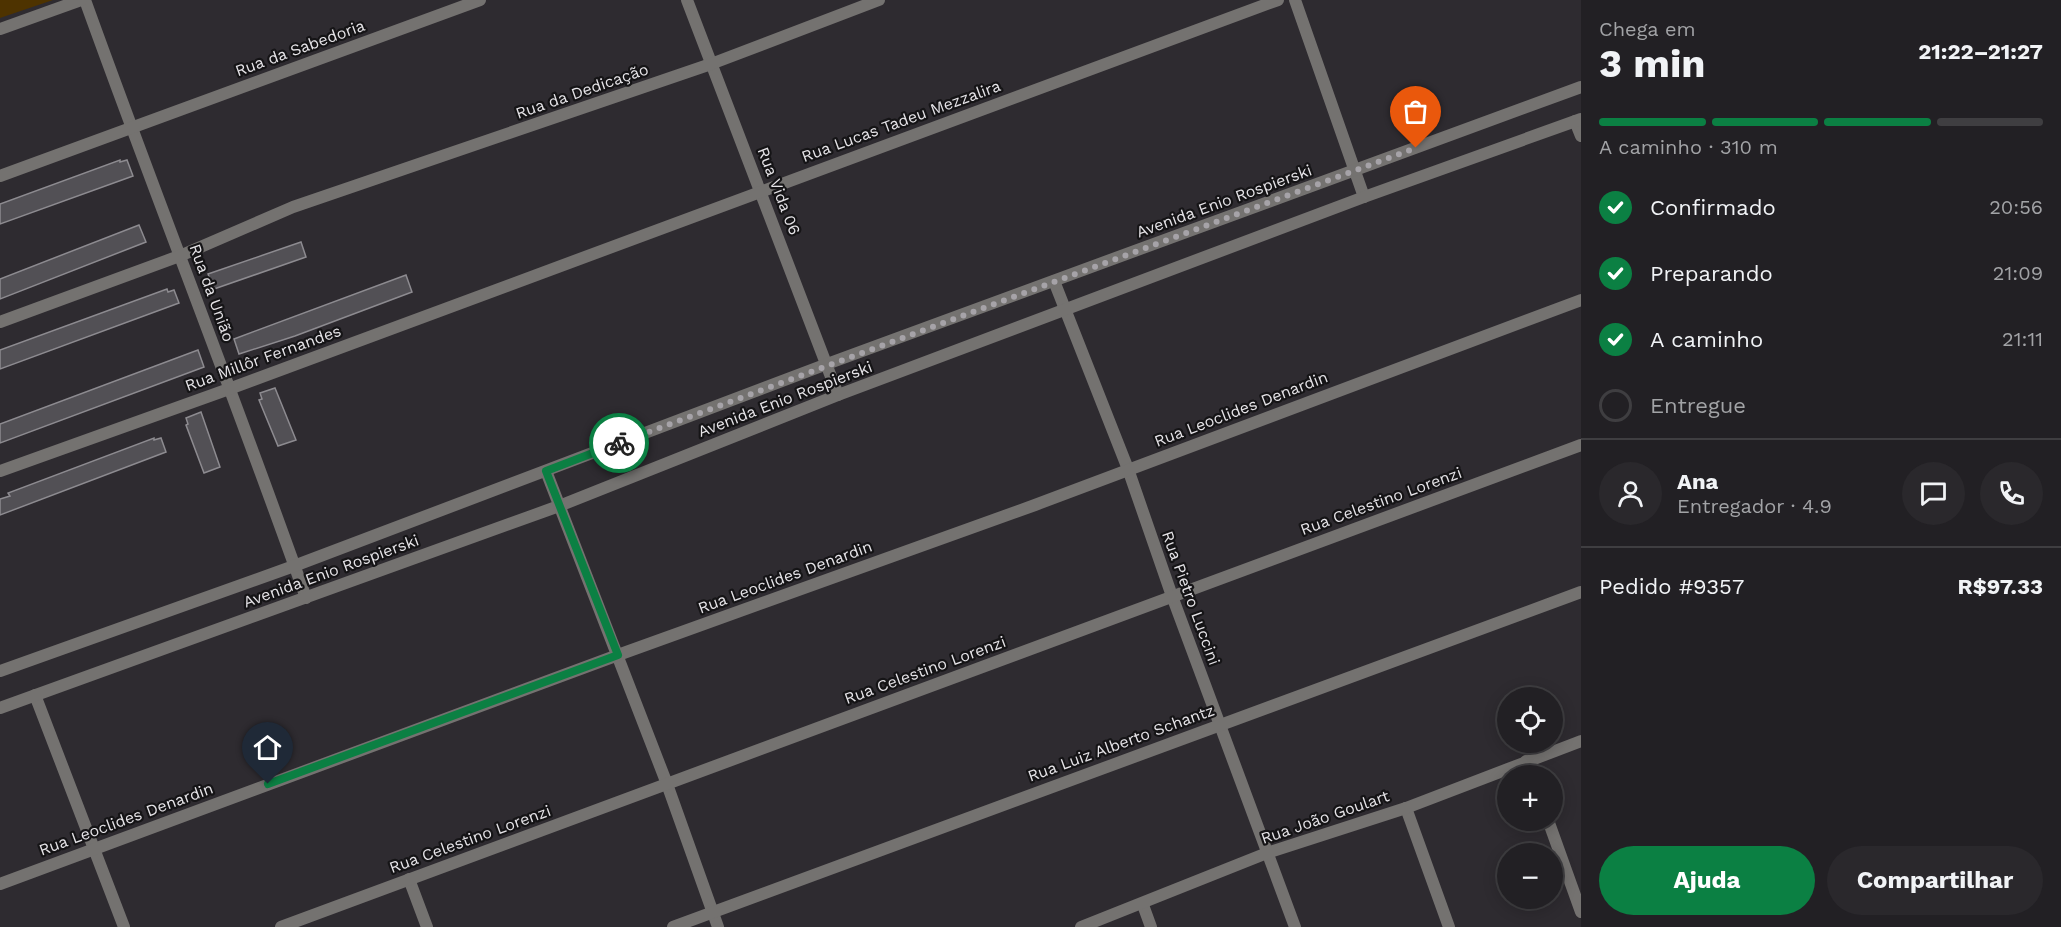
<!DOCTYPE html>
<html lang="pt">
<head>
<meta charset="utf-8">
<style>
	:root { --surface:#222024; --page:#2a282c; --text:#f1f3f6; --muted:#a2a3a6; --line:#3f3e41; --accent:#0b8043 }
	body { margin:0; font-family:"Work Sans",sans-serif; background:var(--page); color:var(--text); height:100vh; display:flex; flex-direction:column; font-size:22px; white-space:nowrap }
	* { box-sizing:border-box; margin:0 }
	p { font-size:20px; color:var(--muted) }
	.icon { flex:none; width:33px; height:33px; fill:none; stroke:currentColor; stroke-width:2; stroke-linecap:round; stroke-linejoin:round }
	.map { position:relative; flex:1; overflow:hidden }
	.sheet { display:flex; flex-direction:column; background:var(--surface); width:480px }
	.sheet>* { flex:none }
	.tools { position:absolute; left:1497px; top:687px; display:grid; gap:12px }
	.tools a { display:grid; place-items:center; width:66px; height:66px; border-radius:50%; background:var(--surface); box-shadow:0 3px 15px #0003,0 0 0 2px var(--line); font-size:30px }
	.pin { position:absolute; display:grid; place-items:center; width:51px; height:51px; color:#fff; margin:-62px -26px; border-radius:50% 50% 50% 0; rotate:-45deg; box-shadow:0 0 6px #0007 }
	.pin .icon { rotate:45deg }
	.courier { position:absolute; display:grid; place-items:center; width:60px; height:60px; margin:-30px; border:4px solid #0b8043; border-radius:50%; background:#fff; color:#222; box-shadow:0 2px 8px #0007 }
	.headline em { font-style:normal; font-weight:700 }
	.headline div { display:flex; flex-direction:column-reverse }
	.headline { display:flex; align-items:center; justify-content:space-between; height:102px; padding:0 18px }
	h1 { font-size:39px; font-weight:700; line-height:45px }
	.bar { display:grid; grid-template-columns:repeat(4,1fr); gap:9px 6px; align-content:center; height:72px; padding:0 18px }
	.bar i { height:8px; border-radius:4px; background:var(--line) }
	.bar .selected { background:var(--accent) }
	.bar p { grid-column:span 4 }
	.line { display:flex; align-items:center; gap:15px; padding:0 18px; border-top:2px solid var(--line) }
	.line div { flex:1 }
	.round { display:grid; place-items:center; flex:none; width:63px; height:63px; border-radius:32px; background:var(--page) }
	ol { padding:0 18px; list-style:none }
	li { display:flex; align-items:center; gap:18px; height:66px }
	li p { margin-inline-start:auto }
	li .icon { padding:6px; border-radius:50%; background:var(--accent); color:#fff; stroke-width:4 }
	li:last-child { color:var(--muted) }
	li i { width:33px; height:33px; border:3px solid var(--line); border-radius:50% }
	.button { display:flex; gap:12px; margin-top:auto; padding:12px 18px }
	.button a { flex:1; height:69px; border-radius:36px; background:var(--accent); color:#fff; font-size:24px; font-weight:700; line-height:69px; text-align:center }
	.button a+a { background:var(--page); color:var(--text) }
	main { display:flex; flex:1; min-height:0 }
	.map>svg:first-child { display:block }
</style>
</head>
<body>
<main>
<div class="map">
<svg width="1581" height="927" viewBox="0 0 1581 927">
	<rect width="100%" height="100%" fill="#2e2b30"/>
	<!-- green -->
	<polygon fill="#4e3300" points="0,0 53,0 0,18"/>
	<!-- building -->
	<g fill="#525055" stroke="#8d8b90" stroke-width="1.5">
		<polygon points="120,160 120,162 127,160 133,176 0,224 0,204"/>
		<polygon points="139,225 146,242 0,299 0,279"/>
		<polygon points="301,242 306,257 214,289 208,274"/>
		<polygon points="406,275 412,292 295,336 239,354 234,339"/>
		<polygon points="167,289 168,292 174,290 179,303 0,369 0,350"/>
		<polygon points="198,350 204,367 0,443 0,424"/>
		<polygon points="275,388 296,440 278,446 259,400 262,399 260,393"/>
		<polygon points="201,412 220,467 204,473 186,425 188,424 186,418"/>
		<polygon points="154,438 154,440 161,438 166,452 0,515 0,499 10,496 8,493"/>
	</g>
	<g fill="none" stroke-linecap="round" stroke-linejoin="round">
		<!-- minor -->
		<g stroke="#747270" stroke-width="12">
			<path d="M 85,0 C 157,200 235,397 306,598"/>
			<polyline points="687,0 838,395"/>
			<polyline points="1295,0 1364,197"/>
			<polyline points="0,29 81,0"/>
			<polyline points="1575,121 1581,136"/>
			<polyline points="0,176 480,0"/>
			<polyline points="1054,281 1128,469 1172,596 1295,927"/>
			<polyline points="0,322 182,255 293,207 711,64 879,0"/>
			<polyline points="0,471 229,389 1278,0"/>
			<polyline points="546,471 667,784 718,927"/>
			<polyline points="35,695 124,927"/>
			<polyline points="1526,761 1531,776"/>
			<polyline points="1406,808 1449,927"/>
			<polyline points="1548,820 1581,912"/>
			<polyline points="409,879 427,927"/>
			<polyline points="0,884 618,655 1035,505 1581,300"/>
			<polyline points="1143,905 1151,927"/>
			<polyline points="281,927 1581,445"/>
			<polyline points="673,927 1581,592"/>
		</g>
		<!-- tertiary -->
		<g stroke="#747270" stroke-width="12">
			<polyline points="0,671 294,566 827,364 1581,87"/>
			<polyline points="0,708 559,506 838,395 1364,197 1581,119"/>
			<polyline points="1081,927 1267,853 1406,808 1581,741"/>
		</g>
	</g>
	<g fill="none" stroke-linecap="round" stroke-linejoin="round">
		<!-- done -->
		<polyline stroke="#a6a3a8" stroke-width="6" stroke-dasharray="0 10.8" points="619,443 1416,148"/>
		<!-- route -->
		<polyline stroke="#0b8043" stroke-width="8" points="268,784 618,655 546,471 619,443"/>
	</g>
	<g text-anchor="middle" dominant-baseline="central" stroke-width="4.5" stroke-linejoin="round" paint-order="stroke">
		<!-- street labels -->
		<g font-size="16" fill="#e6e4e8" stroke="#151416">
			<text transform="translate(300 48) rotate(-20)">Rua da Sabedoria</text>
			<text transform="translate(582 91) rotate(-19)">Rua da Dedicação</text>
			<text transform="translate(901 121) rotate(-20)">Rua Lucas Tadeu Mezzalira</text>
			<text transform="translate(779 191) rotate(69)">Rua Vida 06</text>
			<text transform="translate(1224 201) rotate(-20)">Avenida Enio Rospierski</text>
			<text transform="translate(212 293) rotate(70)">Rua da União</text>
			<text transform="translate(263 358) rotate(-20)">Rua Millôr Fernandes</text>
			<text transform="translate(785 399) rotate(-21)">Avenida Enio Rospierski</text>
			<text transform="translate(1241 409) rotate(-21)">Rua Leoclides Denardin</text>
			<text transform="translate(1381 501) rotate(-20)">Rua Celestino Lorenzi</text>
			<text transform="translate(331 571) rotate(-20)">Avenida Enio Rospierski</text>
			<text transform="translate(785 577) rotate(-20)">Rua Leoclides Denardin</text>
			<text transform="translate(1191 598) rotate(70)">Rua Pietro Luccini</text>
			<text transform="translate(925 670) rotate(-20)">Rua Celestino Lorenzi</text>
			<text transform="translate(1121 743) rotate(-20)">Rua Luiz Alberto Schantz</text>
			<text transform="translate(1325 817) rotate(-19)">Rua João Goulart</text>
			<text transform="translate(126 819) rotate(-20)">Rua Leoclides Denardin</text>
			<text transform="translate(470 839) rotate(-20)">Rua Celestino Lorenzi</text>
		</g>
	</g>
</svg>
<div class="tools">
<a><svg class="icon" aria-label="locate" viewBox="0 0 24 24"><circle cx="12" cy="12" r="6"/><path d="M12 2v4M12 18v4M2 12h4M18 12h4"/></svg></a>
<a>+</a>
<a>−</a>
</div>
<div class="pin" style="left:1416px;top:148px;background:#ea580c"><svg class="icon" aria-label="bag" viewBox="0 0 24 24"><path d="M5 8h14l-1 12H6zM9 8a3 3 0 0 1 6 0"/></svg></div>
<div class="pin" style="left:268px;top:784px;background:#1f2937"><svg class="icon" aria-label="home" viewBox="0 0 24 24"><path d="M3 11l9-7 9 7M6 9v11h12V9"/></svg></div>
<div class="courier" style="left:619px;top:443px"><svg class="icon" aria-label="bike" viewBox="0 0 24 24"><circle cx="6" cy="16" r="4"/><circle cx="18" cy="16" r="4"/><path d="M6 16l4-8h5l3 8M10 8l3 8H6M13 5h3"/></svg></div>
</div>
<section class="sheet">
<div class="headline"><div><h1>3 min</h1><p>Chega em</p></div><em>21:22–21:27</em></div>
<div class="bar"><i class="selected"></i><i class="selected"></i><i class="selected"></i><i></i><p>A caminho · 310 m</p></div>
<ol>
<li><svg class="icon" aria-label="check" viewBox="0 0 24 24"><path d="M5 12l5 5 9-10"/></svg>Confirmado<p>20:56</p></li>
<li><svg class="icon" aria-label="check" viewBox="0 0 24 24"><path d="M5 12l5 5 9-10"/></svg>Preparando<p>21:09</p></li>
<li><svg class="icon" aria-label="check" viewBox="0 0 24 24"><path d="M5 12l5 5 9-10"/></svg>A caminho<p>21:11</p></li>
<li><i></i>Entregue</li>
</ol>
<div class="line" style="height:108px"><a class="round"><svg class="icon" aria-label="person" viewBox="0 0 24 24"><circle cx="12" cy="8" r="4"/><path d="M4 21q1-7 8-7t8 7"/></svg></a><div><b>Ana</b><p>Entregador · 4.9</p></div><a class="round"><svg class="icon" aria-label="chat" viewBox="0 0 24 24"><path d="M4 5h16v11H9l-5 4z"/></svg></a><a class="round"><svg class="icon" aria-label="phone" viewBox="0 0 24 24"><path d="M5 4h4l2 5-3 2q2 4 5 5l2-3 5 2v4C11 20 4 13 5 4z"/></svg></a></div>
<div class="line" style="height:78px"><div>Pedido #9357</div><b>R$97.33</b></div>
<div class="button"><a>Ajuda</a><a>Compartilhar</a></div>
</section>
</main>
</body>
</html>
